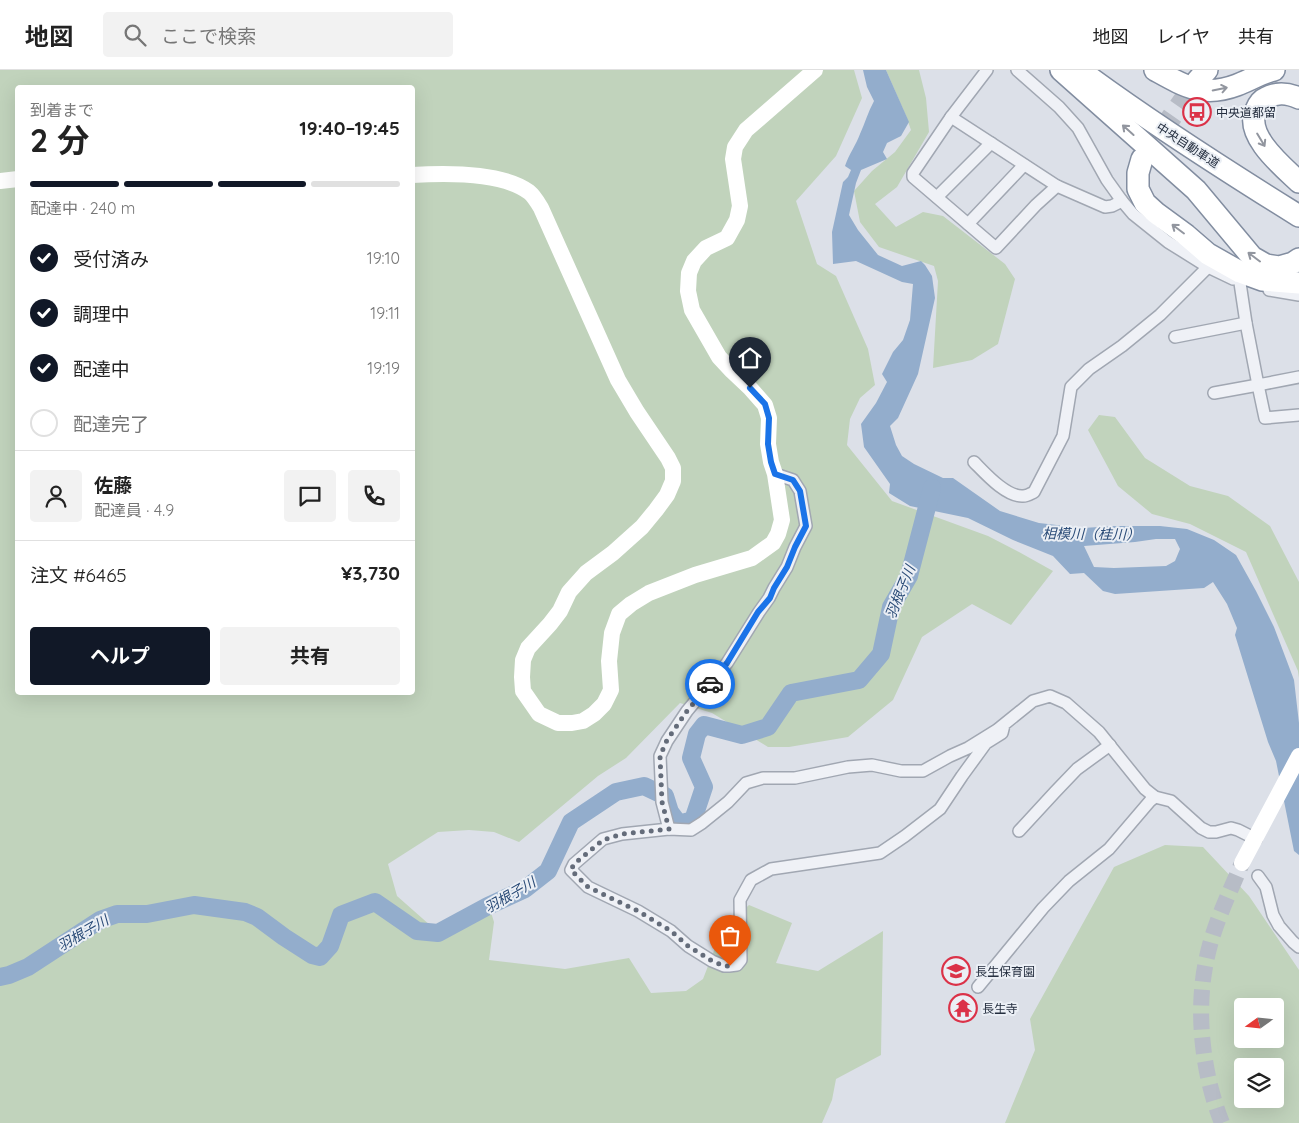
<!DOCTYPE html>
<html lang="ja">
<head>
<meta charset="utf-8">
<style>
	:root { --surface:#fff; --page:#f2f2f2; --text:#222; --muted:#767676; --line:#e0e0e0; --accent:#111827 }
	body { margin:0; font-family:Quicksand,"Noto Sans JP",sans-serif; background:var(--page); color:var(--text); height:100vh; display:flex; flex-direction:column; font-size:19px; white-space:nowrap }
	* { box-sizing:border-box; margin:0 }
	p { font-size:16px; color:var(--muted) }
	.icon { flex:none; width:28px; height:28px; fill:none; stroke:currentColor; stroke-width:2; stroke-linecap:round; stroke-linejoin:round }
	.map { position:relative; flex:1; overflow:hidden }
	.drawer { position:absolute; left:15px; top:15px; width:400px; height:610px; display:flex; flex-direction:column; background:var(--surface); border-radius:5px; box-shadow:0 5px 20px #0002 }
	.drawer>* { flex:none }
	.needle { width:32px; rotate:255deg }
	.fabs { position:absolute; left:1234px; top:928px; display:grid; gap:10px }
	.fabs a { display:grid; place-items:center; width:50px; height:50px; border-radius:5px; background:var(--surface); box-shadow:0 5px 20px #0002; font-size:25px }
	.pin { position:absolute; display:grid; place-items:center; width:42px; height:42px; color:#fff; margin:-51px -21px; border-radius:50% 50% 50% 0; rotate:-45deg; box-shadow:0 0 5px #0007 }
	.pin .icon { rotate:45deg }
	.courier { position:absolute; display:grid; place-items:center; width:50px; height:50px; margin:-25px; border:4px solid #1a73e8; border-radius:50%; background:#fff; color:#222; box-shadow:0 1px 6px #0007 }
	.head em { font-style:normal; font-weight:700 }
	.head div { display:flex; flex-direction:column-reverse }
	.head { display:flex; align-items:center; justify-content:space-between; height:85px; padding:0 15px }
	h1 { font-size:32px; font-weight:700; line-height:38px }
	.bar { display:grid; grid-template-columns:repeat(4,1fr); gap:8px 5px; align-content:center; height:60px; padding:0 15px }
	.bar i { height:6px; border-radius:4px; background:var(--line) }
	.bar .current { background:var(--accent) }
	.bar p { grid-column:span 4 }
	.line { display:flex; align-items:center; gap:12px; padding:0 15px; border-top:1px solid var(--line) }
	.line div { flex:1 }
	.round { display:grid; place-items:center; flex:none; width:52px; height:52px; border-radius:5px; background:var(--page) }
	ol { padding:0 15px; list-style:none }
	li { display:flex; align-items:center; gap:15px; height:55px }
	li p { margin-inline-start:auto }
	li .icon { padding:5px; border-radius:50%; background:var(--accent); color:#fff; stroke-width:4 }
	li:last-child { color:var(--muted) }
	li i { width:28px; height:28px; border:2px solid var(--line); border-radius:50% }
	.primary-button { display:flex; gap:10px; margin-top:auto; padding:10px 15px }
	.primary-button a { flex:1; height:58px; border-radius:5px; background:var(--accent); color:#fff; font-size:20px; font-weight:700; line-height:58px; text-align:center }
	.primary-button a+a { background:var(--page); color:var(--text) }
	header { display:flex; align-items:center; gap:30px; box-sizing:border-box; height:70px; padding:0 25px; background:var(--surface); border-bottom:1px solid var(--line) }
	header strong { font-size:24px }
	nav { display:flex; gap:28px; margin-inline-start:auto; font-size:18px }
	.search { width:350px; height:45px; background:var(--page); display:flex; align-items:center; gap:12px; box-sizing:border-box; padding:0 18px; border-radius:5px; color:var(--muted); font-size:19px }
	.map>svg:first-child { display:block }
</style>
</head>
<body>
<header>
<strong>地図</strong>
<div class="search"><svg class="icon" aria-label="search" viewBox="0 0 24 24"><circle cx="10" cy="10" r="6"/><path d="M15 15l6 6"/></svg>ここで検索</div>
<nav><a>地図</a><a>レイヤ</a><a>共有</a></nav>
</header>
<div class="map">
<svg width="1299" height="1053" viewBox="0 0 1299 1053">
	<rect width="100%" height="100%" fill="#dce0e8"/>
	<!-- green -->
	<g fill="#c1d3bc" fill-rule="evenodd">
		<path d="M 0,0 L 854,0 L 862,28 L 836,86 L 796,131 L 817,194 L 836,206 L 868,279 L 875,315 L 860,328 L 850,349 L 847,375 L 892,431 L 988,466 L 1019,482 L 1053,501 L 1011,555 L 972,534 L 922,567 L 893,630 L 848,667 L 789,677 L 768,677 L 712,643 L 680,633 L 626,688 L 598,706 L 519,772 L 494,762 L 469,760 L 438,762 L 388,794 L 397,826 L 431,856 L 490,839 L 494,852 L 489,890 L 565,899 L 629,888 L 651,923 L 686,921 L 703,909 L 722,860 L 749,835 L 792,853 L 776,893 L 818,901 L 883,861 L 881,985 L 836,1009 L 832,1030 L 822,1053 L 0,1053 ZM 18,18 L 412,18 L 412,622 L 18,622 Z"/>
		<polygon points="886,0 919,0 926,28 929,62 897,117 875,134 896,157 923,142 943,146 1005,194 1015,209 998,274 972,290 933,298 938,211 934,196 879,177 860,152 854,121 872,101 895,82 911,60 906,46"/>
		<polygon points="1099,345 1115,347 1145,388 1190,416 1228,426 1270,456 1299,512 1299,608 1298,601 1246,482 1190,454 1152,444 1118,416 1088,360"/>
		<path d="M 1165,775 L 1203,777 L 1249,826 L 1299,900 L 1299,1053 L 1005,1053 L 1035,980 L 1030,949 L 1114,797 ZM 1275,936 L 1275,969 L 1242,969 L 1242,936 ZM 1275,996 L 1275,1029 L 1242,1029 L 1242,996 Z"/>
	</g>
	<!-- water -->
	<path fill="#93adcc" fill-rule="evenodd" d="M 863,0 L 886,0 L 909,52 L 901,66 L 887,73 L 883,82 L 887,89 L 861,100 L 856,113 L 849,145 L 858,160 L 878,185 L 902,196 L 921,191 L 925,195 L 932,206 L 935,228 L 918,304 L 898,348 L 890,356 L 896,375 L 902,386 L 914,394 L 943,408 L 953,408 L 1000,441 L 1039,453 L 1083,458 L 1115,456 L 1160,456 L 1187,459 L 1214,470 L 1236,485 L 1256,521 L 1274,557 L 1294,610 L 1299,653 L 1299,785 L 1294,781 L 1276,691 L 1268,672 L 1235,565 L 1237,558 L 1227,534 L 1213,512 L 1204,518 L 1115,524 L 1103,521 L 1084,503 L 1070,504 L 1053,486 L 1013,470 L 968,448 L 910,436 L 889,423 L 890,414 L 864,377 L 861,354 L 876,333 L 887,312 L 882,304 L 893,282 L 903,270 L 910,250 L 913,214 L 902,212 L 856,191 L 833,194 L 832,162 L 843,112 L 848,107 L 851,100 L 845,96 C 849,84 856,75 860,64 C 865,53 868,42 874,31 L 867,17 ZM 1156,469 L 1175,469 L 1180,479 L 1175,491 L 1166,496 L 1114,498 L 1094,497 L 1084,476 L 1135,472 Z"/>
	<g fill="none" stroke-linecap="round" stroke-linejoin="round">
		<!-- river -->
		<polyline stroke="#93adcc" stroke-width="18" points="0,907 9,905 28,897 100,850 117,844 147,844 194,835 245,842 257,847 284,867 312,885 320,887 330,876 341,845 375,832 417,861 438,863 488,836 525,819 548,801 571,752 616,722 644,716 665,726 670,742 679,754 693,750 704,717 691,688 697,664 704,655 742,665 768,657 791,623 859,610 881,584 891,537 909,506 932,418"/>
		<!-- secondary-tunnel -->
		<path stroke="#b7bcc6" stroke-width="16" stroke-dasharray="16 8" stroke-linecap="butt" d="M 1222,1053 C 1202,1003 1195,939 1207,887 C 1214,854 1229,824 1242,793"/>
		<!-- highway-tunnel -->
		<polyline stroke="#b7bcc6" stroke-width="21" stroke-dasharray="21 11" stroke-linecap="butt" points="1142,89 1197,11"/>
		<defs>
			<g id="street">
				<polyline points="987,0 951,47 913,103 913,107 996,178 1036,135 1057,116"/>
				<polyline points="1017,0 1059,37 1078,58 1107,110 1122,131 1133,144 1168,172 1208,197 1233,209"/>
				<polyline points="951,47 1057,116 1105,137 1112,136 1122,131"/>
				<polyline points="937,127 991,73"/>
				<polyline points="968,154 1024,95"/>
				<polyline points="1240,213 1246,253 1258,315 1299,307"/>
				<polyline points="1269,220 1299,225"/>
				<polyline points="1175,267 1246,253"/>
				<polyline points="1214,323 1258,315 1265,348 1299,345"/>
				<path d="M 974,392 C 985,403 1006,427 1023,426 C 1027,426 1030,424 1034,422 L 1063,366 L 1071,317 L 1089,299 L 1122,276 L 1160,245 L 1208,197"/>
				<polyline points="1004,655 1002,663 986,673 962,706 940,739 905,766 880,783 771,799 751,810 740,830 741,890 737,895 729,896 724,896 712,891 688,876 671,861 638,841 588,817 571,800 574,794 603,769 622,764 669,759 691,760 702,753 728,732 746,713 763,708 795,708 848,697 872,695 901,701 923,701 950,686 968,678 997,660 1033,631 1050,626 1066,633 1099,662 1145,719 1155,727 1171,731 1201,758 1209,762 1216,762 1231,758 1238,760 1256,769"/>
				<polyline points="669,759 662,732 660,686 667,671 687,641 727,593 759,542 769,528 774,518 787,497 795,477 806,456 800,421 793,410 775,404"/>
				<polyline points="1019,761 1055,722 1077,699 1110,675"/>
				<polyline points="1258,806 1266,817 1273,845 1279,856 1293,872 1299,877"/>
				<polyline points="978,917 1043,838 1069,811 1109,779 1150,731 1155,727"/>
			</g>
			<g id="highway">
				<polyline points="1061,0 1196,120 1252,187 1266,195 1279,197 1293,193 1299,189"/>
				<path d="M 1155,0 C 1184,16 1203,28 1237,15 C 1250,10 1261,3 1274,0"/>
				<path d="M 1081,1 C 1151,53 1225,100 1299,146"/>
				<polyline points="1197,11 1207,0"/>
				<path d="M 1299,28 C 1287,23 1277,22 1266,28 C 1261,30 1258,35 1256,40 C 1244,65 1282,96 1299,112"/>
				<polyline points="1142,89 1138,103 1138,119 1145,133 1156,143 1186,165 1208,184 1240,202 1262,210 1299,213"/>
			</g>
		</defs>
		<!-- street casing -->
		<use href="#street" stroke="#a1a7b2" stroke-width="14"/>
		<!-- highway casing -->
		<use href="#highway" stroke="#828da0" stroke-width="24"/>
		<!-- street -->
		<use href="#street" stroke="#eff1f6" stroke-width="11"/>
		<!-- secondary -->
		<g stroke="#fff" stroke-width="16">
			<path d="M 412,105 C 445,103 502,102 529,122 C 534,126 538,133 541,138 L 618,310 L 637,342 L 668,388 L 673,398 L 673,411 L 667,425 L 656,440 L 642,457 L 613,483 L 586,503 L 569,522 L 560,541 L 550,554 L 528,578 L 523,590 L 522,607 L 523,621 L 539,644 L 558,653 L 572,653 L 583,651 L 594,644 L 604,634 L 611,620 L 609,591 L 612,563 L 619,544 L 631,534 L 649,523 L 695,505 L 752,488 L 773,473 L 778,464 L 782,450 L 775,404 L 771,392 L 768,374 L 769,348 L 765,335 L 750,318 L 732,301 L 719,287 L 692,240 L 688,221 L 689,203 L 694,191 L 706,178 L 727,168 L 737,150 L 740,136 L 733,89 L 735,77 L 746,60 L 815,0"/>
			<polyline points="0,111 18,109"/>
			<polyline points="1242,793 1299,686"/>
		</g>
		<!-- highway -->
		<use href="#highway" stroke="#fff" stroke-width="21"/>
	</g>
	<!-- one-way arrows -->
	<defs><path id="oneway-shaft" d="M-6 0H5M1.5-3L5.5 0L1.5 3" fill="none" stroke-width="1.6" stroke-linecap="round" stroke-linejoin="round" transform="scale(1.25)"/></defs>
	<g stroke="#92969f">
		<use href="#oneway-shaft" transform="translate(1220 19) rotate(-11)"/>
		<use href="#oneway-shaft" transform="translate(1128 60) rotate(-138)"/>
		<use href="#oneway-shaft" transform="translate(1261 70) rotate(59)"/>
		<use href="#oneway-shaft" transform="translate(1178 159) rotate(-143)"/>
		<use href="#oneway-shaft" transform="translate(1254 187) rotate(-143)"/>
	</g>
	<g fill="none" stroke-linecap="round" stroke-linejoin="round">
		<!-- done -->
		<polyline stroke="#646c7a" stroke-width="5" stroke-dasharray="0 9" points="710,614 687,641 667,670 660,686 662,732 669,759 622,764 603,770 574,794 571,800 588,817 638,841 671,861 688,876 712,891 724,896 730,896"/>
		<!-- route -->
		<polyline stroke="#1a73e8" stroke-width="6" points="710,614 727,593 758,542 770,528 774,518 787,497 795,477 806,456 800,421 793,410 775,404 771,392 768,374 769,348 765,334 750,318"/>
	</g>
	<!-- icons -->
	<defs>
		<symbol id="bus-ring" viewBox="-11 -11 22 22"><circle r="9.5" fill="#ebeff5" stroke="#db3248" stroke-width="1.5"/><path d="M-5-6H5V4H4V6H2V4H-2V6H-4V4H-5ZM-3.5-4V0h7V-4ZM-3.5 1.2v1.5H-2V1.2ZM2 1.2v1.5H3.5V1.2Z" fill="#db3248"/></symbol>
		<symbol id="school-ring" viewBox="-11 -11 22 22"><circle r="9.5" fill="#ebeff5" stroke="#db3248" stroke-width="1.5"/><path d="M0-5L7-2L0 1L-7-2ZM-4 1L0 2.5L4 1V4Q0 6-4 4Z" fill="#db3248"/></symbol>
		<symbol id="temple-ring" viewBox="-11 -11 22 22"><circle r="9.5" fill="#ebeff5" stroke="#db3248" stroke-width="1.5"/><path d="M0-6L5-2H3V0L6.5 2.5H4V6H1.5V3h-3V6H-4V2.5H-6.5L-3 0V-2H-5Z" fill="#db3248"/></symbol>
	</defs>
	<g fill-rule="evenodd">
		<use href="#bus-ring" x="1181" y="26" width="32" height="32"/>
		<use href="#school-ring" x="940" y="885" width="32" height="32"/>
		<use href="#temple-ring" x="947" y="922" width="32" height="32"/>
	</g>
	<g text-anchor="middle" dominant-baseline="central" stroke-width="4" stroke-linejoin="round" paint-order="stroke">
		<!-- poi labels -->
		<g font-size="12" fill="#242e3f" stroke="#ebeff5" text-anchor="start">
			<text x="1216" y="42">中央道都留</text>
			<text x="975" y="901">長生保育園</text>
			<text x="982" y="938">長生寺</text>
		</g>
		<!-- street labels -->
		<g font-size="12" fill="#242e3f" stroke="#ebeff5">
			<text transform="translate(1188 75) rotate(33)">中央自動車道</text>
		</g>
		<!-- water labels -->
		<g font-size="14" font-style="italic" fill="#2a4b77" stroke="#ebeff5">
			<text transform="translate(1091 464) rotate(1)">相模川（桂川）</text>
			<text transform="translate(900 522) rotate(-68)">羽根子川</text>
			<text transform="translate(510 825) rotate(-30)">羽根子川</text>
			<text transform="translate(83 863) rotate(-30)">羽根子川</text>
		</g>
	</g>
</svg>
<div class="fabs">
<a><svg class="needle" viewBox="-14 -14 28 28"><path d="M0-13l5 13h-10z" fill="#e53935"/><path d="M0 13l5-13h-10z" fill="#767676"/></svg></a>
<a><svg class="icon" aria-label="layers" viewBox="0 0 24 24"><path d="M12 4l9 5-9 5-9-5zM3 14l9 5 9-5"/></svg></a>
</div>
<div class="pin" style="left:730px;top:896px;background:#ea580c"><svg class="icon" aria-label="bag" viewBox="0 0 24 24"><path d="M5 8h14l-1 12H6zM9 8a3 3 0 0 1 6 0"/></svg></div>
<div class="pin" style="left:750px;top:318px;background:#1f2937"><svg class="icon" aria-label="home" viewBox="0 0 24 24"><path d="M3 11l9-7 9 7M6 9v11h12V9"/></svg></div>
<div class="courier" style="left:710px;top:614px"><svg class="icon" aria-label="car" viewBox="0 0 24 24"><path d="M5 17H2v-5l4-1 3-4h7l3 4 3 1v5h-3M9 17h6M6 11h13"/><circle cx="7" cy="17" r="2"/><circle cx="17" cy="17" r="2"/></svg></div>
<section class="drawer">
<div class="head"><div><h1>2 分</h1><p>到着まで</p></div><em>19:40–19:45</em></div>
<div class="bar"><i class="current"></i><i class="current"></i><i class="current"></i><i></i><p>配達中 · 240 m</p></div>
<ol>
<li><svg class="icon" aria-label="check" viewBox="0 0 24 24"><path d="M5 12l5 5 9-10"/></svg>受付済み<p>19:10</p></li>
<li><svg class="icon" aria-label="check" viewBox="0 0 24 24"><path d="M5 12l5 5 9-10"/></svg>調理中<p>19:11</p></li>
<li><svg class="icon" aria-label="check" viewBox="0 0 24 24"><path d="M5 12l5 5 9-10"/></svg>配達中<p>19:19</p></li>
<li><i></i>配達完了</li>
</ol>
<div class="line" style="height:90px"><a class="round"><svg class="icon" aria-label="person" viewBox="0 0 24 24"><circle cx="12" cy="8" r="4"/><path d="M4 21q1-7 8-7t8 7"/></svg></a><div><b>佐藤</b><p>配達員 · 4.9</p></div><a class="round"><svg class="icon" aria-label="chat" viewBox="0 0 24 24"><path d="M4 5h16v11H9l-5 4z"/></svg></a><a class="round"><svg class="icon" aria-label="phone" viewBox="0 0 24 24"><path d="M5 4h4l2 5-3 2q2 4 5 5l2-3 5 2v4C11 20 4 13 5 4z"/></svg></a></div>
<div class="line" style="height:65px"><div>注文 #6465</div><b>¥3,730</b></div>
<div class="primary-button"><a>ヘルプ</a><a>共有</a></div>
</section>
</div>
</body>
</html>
